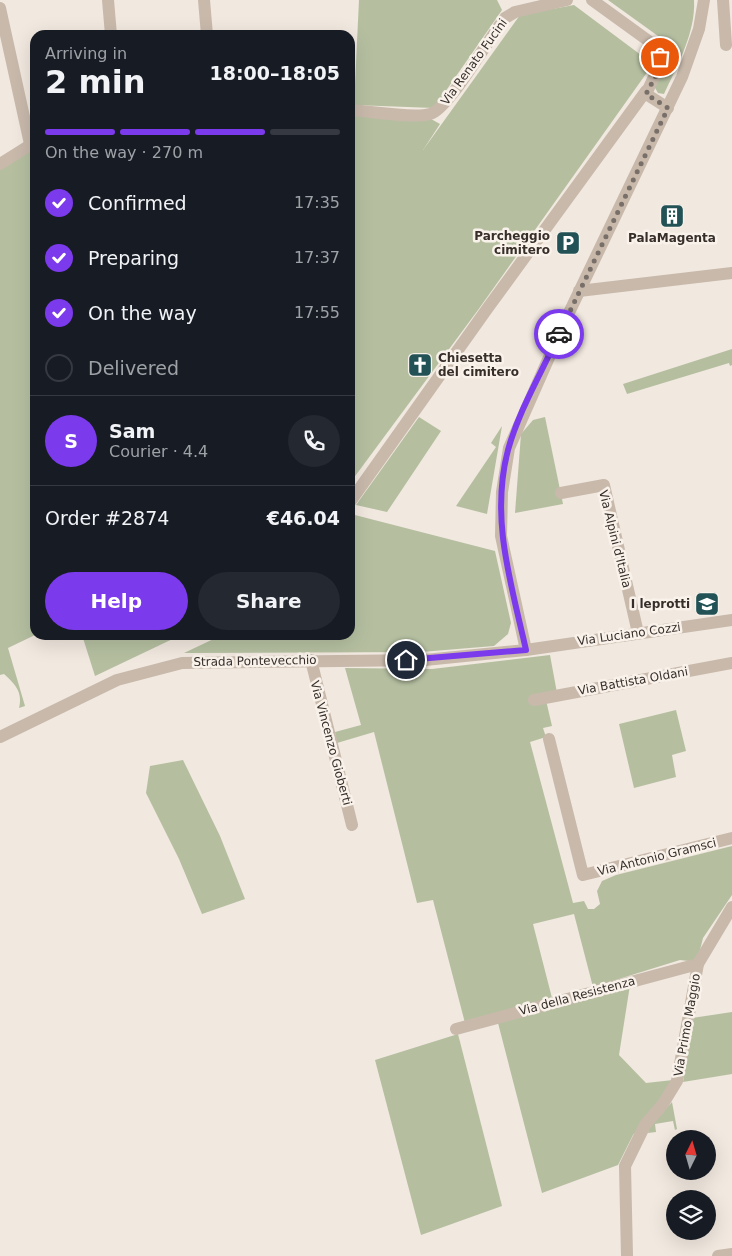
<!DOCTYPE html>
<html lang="en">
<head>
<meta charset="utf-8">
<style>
	:root { --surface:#171b24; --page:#242831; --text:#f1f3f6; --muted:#9ea1a6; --line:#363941; --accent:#7c3aed }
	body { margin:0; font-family:"DejaVu Sans",sans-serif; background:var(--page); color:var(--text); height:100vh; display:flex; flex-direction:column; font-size:19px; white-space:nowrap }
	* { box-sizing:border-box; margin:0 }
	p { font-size:16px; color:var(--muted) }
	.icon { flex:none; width:28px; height:28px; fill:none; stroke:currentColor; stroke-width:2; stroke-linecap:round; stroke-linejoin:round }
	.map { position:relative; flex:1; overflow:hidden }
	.drawer { position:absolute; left:30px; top:30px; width:325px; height:610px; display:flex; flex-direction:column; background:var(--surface); border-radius:15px; box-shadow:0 5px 20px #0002 }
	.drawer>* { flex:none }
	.needle { width:32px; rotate:5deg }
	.buttons { position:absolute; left:666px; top:1130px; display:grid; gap:10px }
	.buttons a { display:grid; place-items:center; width:50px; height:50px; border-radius:50%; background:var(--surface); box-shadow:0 5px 20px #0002; font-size:25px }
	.pin { position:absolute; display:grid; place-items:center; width:42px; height:42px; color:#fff; margin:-21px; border:2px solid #fff; border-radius:50%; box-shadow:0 1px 5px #0007 }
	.courier { position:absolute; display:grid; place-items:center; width:50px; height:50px; margin:-25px; border:4px solid #7c3aed; border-radius:50%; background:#fff; color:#222; box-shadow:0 1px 6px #0007 }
	.overview em { font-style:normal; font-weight:600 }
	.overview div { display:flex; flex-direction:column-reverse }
	.overview { display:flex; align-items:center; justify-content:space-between; height:85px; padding:0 15px }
	h1 { font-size:32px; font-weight:600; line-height:38px }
	.bar { display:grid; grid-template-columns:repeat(4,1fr); gap:8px 5px; align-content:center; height:60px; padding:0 15px }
	.bar i { height:6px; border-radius:4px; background:var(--line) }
	.bar .active { background:var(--accent) }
	.bar p { grid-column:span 4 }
	.line { display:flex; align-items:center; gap:12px; padding:0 15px; border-top:1px solid var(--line) }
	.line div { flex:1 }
	.round { display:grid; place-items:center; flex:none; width:52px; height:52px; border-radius:26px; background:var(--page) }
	ol { padding:0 15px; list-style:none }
	li { display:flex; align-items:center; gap:15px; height:55px }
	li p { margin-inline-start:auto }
	li .icon { padding:5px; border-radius:50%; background:var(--accent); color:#fff; stroke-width:4 }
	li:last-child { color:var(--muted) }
	li i { width:28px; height:28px; border:2px solid var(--line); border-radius:50% }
	.button { display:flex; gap:10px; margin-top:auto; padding:10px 15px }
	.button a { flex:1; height:58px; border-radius:30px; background:var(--accent); color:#fff; font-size:20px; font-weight:600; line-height:58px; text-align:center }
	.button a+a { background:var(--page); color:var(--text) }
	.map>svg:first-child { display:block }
</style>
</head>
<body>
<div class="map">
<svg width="732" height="1256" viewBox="0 0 732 1256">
	<rect width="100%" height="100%" fill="#f1e8df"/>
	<!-- green -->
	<g fill="#b5bfa0">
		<polygon points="359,0 497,0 502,10 434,108 354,105"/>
		<path d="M 608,0 L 694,0 C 696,32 677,66 664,94 L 658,93 L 654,86 L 664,68 L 665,41 Z"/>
		<polygon points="574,5 653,64 478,310 350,483 350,113 431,119 440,124 423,150 520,15"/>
		<path d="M 35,147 L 35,635 L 8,648 L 25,706 L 19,708 C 23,692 15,684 4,674 L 0,675 L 0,169 Z"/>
		<polygon points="732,349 732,365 730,366 729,363 627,394 623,384"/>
		<polygon points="419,417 441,431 387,512 356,505"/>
		<polygon points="545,417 563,504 515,513 521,434 533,420"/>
		<polygon points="502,426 487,514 456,506 496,447 491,443"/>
		<polygon points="351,514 495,551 511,623 508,634 494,646 421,652 184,653 222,635 350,635"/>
		<polygon points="82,635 181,635 95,676"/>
		<polygon points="550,655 557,693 545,696 552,726 543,728 546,737 530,742 573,903 584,901 588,909 594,909 600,904 597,891 602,881 616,875 732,846 732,895 703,938 697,962 680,960 593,987 574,914 533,924 552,998 465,1023 433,900 417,903 374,732 337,743 335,732 361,725 345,668 432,669"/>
		<polygon points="676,710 686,751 672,755 676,777 634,788 619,724"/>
		<polygon points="183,760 220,836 245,899 202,914 179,859 146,793 150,766"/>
		<polygon points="630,985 619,1055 646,1083 673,1080 660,1103 633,1135 618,1165 542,1193 498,1023"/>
		<polygon points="732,1012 732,1074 683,1082 692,1018"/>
		<polygon points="458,1034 502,1206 421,1235 375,1060"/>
		<polygon points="672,1102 677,1129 675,1130 673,1121 655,1124 656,1132 648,1133 649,1127"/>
	</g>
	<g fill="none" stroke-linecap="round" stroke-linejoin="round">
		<!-- minor -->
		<g stroke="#c8b9ab" stroke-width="12">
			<polyline points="108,0 111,35"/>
			<polyline points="204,0 207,35"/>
			<polyline points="592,0 657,47 660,64 646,94 668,108"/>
			<polyline points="723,0 726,45"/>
			<polyline points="0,8 30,144"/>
			<path d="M 350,110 C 370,111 413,119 430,114 C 449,109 490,36 505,18 L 515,12 L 567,0"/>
			<polyline points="0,164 35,142"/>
			<polyline points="579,291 732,273"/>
			<polyline points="561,493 604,485 638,633"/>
			<polyline points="350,502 487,309 646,91"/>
			<polyline points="526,650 501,536 502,492 509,448 566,319 682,77 699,29 704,0"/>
			<polyline points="311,660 352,825"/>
			<polyline points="534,700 732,663"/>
			<polyline points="0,737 117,680 182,663 425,660 526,650 732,620"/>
			<polyline points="549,739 583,875 732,838"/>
			<polyline points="456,1029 698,964"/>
			<polyline points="627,1256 625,1166 645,1125 663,1104 677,1081 698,964 732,907"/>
			<polyline points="718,1256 732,1254"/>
		</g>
	</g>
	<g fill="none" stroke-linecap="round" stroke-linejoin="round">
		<!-- done -->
		<polyline stroke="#786f69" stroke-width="5" stroke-dasharray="0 9" points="559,334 668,108 646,94 659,70 660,57"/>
		<!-- route -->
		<path stroke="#7c3aed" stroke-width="6" d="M 406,660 L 526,650 C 511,583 490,518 508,450 C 519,410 542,372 559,334"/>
	</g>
	<!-- icons -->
	<defs>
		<symbol id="building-square" viewBox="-11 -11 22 22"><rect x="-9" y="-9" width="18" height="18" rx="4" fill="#225255" stroke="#f9f2eb"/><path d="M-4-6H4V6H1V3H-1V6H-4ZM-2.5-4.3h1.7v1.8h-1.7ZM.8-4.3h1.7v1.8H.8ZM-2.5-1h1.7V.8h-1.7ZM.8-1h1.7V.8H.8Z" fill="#fff"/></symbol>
		<symbol id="parking-square" viewBox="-11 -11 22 22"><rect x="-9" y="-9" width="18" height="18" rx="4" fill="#225255" stroke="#f9f2eb"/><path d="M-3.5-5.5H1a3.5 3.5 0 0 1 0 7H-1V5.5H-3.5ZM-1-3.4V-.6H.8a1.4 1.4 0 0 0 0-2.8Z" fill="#fff"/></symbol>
		<symbol id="church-square" viewBox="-11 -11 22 22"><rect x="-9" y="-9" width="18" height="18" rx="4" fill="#225255" stroke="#f9f2eb"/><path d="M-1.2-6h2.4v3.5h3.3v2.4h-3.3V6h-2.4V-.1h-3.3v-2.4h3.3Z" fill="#fff"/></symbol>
		<symbol id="school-square" viewBox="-11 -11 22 22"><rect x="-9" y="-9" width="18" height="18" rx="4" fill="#225255" stroke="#f9f2eb"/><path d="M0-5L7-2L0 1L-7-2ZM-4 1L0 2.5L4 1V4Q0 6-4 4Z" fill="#fff"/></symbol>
	</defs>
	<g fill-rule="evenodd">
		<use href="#building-square" x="658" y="202" width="28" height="28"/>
		<use href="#parking-square" x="554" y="229" width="28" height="28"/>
		<use href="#church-square" x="406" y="351" width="28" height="28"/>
		<use href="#school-square" x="693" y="590" width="28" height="28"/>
	</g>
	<g text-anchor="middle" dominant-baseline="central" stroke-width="5" stroke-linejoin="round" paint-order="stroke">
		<!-- street labels -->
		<g font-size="12" fill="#372e2a" stroke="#f9f2eb">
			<text transform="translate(474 62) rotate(-54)">Via Renato Fucini</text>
			<text transform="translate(615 539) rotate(76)">Via Alpini d'Italia</text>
			<text transform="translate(629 634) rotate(-8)">Via Luciano Cozzi</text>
			<text transform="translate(255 661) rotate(-1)">Strada Pontevecchio</text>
			<text transform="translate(633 681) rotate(-10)">Via Battista Oldani</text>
			<text transform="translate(331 743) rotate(75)">Via Vincenzo Gioberti</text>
			<text transform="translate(657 857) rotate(-14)">Via Antonio Gramsci</text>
			<text transform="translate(577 996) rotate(-15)">Via della Resistenza</text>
			<text transform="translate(687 1025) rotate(-80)">Via Primo Maggio</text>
		</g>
		<!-- poi labels -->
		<g font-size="12" font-weight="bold" fill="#372e2a" stroke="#f9f2eb" text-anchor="end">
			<text x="550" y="236">Parcheggio<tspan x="550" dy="14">cimitero</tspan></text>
			<text x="672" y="238" text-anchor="middle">PalaMagenta</text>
			<text x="438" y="358" text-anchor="start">Chiesetta<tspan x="438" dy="14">del cimitero</tspan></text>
			<text x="690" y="604">I leprotti</text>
		</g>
	</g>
</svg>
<div class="buttons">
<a><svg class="needle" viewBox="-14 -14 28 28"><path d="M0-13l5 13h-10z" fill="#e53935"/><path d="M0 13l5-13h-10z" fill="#9ea1a6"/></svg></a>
<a><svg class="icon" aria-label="layers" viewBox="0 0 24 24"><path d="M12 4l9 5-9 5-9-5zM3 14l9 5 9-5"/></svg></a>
</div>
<div class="pin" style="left:660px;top:57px;background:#ea580c"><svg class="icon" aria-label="bag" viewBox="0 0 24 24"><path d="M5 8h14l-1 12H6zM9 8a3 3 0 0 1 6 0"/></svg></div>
<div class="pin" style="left:406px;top:660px;background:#1f2937"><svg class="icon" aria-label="home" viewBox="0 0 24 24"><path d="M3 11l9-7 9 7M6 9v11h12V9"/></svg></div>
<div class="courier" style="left:559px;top:334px"><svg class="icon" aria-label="car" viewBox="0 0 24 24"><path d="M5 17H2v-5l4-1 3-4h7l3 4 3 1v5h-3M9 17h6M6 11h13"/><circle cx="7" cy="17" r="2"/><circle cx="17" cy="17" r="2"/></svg></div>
<section class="drawer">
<div class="overview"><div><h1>2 min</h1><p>Arriving in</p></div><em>18:00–18:05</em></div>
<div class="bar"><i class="active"></i><i class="active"></i><i class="active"></i><i></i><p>On the way · 270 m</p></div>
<ol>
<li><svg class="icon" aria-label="check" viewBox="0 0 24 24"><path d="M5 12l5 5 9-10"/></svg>Confirmed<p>17:35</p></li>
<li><svg class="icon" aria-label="check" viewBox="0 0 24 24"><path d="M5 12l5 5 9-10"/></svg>Preparing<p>17:37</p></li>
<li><svg class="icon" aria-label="check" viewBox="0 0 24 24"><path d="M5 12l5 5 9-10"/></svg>On the way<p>17:55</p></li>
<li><i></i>Delivered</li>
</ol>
<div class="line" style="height:90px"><b class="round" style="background:var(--accent);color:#fff">S</b><div><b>Sam</b><p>Courier · 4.4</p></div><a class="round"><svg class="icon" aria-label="phone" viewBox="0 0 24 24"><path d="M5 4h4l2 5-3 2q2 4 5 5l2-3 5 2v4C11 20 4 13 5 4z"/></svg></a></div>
<div class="line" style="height:65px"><div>Order #2874</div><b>€46.04</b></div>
<div class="button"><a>Help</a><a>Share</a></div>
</section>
</div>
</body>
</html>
